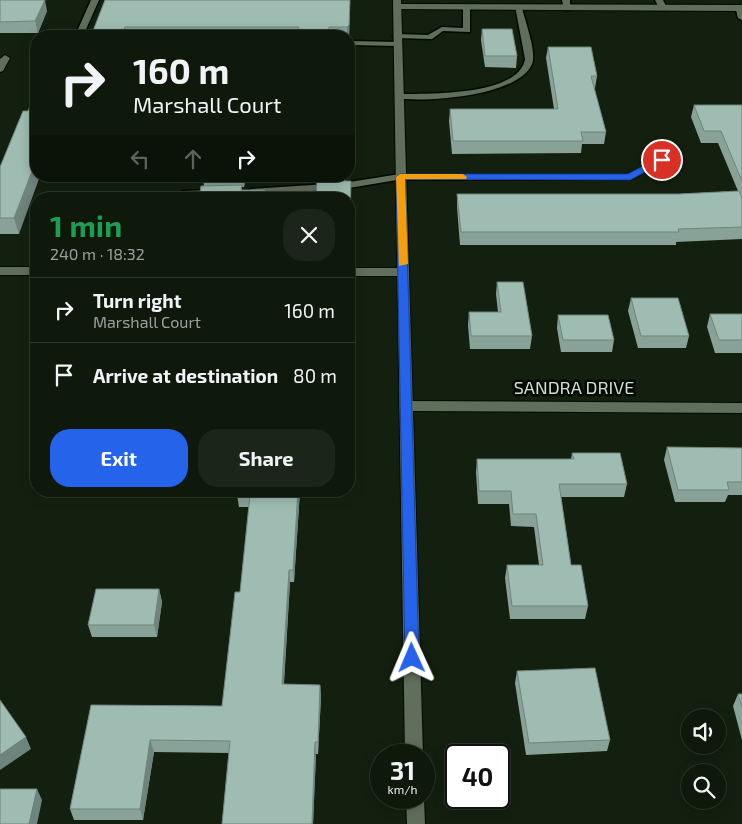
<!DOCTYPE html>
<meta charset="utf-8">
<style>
:root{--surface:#0e180b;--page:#1c2519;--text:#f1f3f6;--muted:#9ba09d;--line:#2e372c;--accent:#2563eb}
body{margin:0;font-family:"Exo 2",sans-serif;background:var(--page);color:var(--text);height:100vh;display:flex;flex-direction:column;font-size:19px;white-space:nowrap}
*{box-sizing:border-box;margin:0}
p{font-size:16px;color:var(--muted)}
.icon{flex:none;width:28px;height:28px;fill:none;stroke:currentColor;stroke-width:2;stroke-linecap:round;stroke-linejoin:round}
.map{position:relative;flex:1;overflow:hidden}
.side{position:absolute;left:30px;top:192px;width:325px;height:305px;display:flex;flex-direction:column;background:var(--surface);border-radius:20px;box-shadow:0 2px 12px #0003,0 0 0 1px var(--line)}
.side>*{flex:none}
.top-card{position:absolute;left:30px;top:30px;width:325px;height:152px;border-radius:20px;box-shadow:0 2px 12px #0003,0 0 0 1px var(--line);background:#0e180b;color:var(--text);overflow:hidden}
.fabs{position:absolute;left:681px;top:709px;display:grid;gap:10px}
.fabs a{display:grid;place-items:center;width:45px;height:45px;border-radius:50%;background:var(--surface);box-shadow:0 2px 12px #0003,0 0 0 1px var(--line);font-size:25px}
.speed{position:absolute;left:370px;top:744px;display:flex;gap:10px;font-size:25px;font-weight:700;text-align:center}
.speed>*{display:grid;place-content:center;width:65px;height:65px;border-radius:50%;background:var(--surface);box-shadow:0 2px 12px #0003,0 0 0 1px var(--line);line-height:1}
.speed small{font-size:12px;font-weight:400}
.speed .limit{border:2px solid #111;border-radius:8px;background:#fff;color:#111}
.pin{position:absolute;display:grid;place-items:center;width:42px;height:42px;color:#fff;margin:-21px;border:2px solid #fff;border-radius:50%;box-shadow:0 1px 5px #0007}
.me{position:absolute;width:55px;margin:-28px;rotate:359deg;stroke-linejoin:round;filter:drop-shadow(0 0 4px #0008)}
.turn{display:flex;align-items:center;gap:18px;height:105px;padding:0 20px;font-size:22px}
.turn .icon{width:65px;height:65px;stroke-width:2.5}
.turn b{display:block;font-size:35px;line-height:42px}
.lanes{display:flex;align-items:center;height:48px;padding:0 20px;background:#0003;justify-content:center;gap:25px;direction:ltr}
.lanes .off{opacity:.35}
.round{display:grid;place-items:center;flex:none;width:52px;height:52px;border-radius:20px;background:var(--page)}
.head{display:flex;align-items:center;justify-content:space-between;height:85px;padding:0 20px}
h1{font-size:30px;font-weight:700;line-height:38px;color:#1e9e55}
.cta{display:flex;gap:10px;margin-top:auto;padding:10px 20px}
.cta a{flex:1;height:58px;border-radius:20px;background:var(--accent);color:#fff;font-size:20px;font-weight:700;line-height:58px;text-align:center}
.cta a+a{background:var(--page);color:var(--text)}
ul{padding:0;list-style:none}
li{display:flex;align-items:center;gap:15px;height:65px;padding:0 20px;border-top:1px solid var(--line)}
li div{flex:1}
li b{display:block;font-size:19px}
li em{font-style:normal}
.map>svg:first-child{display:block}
</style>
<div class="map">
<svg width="742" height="824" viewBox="0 0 742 824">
<rect width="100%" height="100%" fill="#13200f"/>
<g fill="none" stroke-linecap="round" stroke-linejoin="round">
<g stroke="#020900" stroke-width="3">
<path id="service" d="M91,0h8l-16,36h-8z
M562,0h8v10h-6z
M655,0h8l4,8 -1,2h-6z
M463,6l7,2v24l-27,-1 -11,8 -35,-1 -4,-2 4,-2 31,1 14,-8 21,1z
M515,6l7,2c3,13 15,44 10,56 -13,32 -106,39 -136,34l-1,-2 4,-2c29,0 120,2 126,-35z
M735,6l7,2v12l-4,-2z
M349,41l49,1 4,2 -4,2 -49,-1z
M400,174l4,3 -1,2 -60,10 -92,6 -5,-3 5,-3 92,-6z
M215,190l5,3 -2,2 -35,2 -5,-3 5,-3z"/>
</g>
<g stroke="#020900" stroke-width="2">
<path id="minor" d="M397,4l345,1v6l-348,-2 -1,-2z
M5,55l5,3 -7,13 -3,1v-13z
M662,157l4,1v4l-36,18h-230l-5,-3 5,-3h228z
M0,267h36v8h-36z
M349,268h54l6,4 -6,4h-54z
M406,401l336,2v10l-336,-2 -7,-5z"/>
</g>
<g stroke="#020900" stroke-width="2">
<path id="tertiary" d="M393,0h8l22,755h-18z
M424,797l1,27h-18l-1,-26z"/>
</g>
<use href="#service" fill="#606f5b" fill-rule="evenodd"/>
<use href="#minor" fill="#606f5b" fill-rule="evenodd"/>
<use href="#tertiary" fill="#606f5b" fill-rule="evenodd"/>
</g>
<path fill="#88a298" d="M0,0l47,11 -9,22h-38z
M105,0h245l-1,39v-3h-258z
M482,29l35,27 -1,12 -31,-1 -4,-27z
M548,47l49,29 -2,12h-1l12,44 -2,12h-22l-1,9 -129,1 -3,-33 1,-12h104l-8,-51z
M694,105h48v134l-66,3v3h-216l-3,-38v-13h222l59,-3 -20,-48h-17l-10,-26z
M28,111l-9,123h-19v-67z
M203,176h43l-2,11h-2v3h23l1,8h50l2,-22h28l-1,5 6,13 -1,44h-1v-39h-150l5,-13z
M497,282l35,54 -2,13h-60l-2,-24 1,-13h29l-2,-18z
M631,298l58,38 -3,12h-48l-10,-37z
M710,314h32v39h-27l-8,-26z
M558,315l56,25 -2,12h-51l-4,-24z
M667,447l75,1v47h-14l-3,7h-50l-11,-42z
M572,453l55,31 -3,13h-63l10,68 17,41 -3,13h-75l-5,-41 2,-13h32l-5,-38 -23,-1 -2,-22h-31l-2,-32 1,-13h94z
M300,491l-6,91h-4l-6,102 36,1 1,12 -3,57h-2l-3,70h-91l7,-71 -75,-1 -11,68h-69l-4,-11 21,-104 131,1 18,-114 9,-85h-10l-2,-12z
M159,589l3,13 -5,35h-65l-4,-12z
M517,671l93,69 -3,11 -81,4 -11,-72z
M738,694h4v46l-9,-34z"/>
<path fill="#6f847c" d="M45,0l2,11 -9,22 -3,-12z
M350,0l-1,39v1v-4h-2v-9z
M125,27l1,9h-4z
M36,161v15h4l-21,58 -5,-16z
M243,176h3l-2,11z
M318,176h28v3l-28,3z
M298,491h2l-6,91 -1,-12z
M289,570l1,12 -7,114 -1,-12z
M159,589l3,13 -5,35 -3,-12z
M320,685l1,12 -3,57v-12z
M26,737l5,12 -31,21v-15z
M150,740l4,12 -11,68 -3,-11z
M315,742l1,12 -3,70h-1z
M37,789l5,11 -5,24h-8z"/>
<path fill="#9ebcb1" stroke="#6f847c" d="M0,0h45l-10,21 -35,1z
M105,0h245l-1,25 -2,2h-18l-1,9h-30l1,-9h-174l-3,9h-31z
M482,29h30l5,27h-32z
M548,47h43l6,29h-6l15,56h-25l2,9h-130l-3,-32h108z
M36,91v70l-22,57h-14v-51l23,-56h5z
M694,105h48v76l-21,-50h-17z
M345,176v5h6l-1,44h-1v-26h-150l2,-13 41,-1 -1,5h24l-1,8h52l1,-19z
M739,191l3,7v29l-64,2 1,3h-218l-4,-38h222z
M497,282h26l9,54h-61l-2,-24h32z
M631,298h47l11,38h-48z
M710,314h32v26h-23z
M558,315h50l6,25h-51z
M667,447l75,1v34h-15l2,8h-51z
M572,453h48l7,31h-68l12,81h10l7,41h-76l-5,-41h36l-7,-51h-23l-2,-23h-32l-2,-32h97z
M238,491h60l-5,79h-4l-7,114 38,1 -2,57h-3l-3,82h-90l8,-83 -80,-1 -10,69h-70l21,-104 131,1 13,-114h5l10,-97h-13z
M96,589h63l-5,36h-66z
M595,668l15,72 -81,3 -12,-72z
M738,694h4v13z
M0,700l26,37 -26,18z
M0,789h37l-8,35h-29z"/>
<path fill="#2563eb" stroke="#184099" d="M658,158l8,2 -36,20 -225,-1 14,479 -2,4 -5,2 -5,-2 -2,-4 -9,-481 4,-3h228z"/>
<path fill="#f59e0b" d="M463,174l4,3 -1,2h-61l3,85 -9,2 -3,-89 4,-3z"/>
<g text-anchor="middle" stroke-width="5" stroke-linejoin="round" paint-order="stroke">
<g font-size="18" fill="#d3dcd0" stroke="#040803">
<text x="574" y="394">SANDRA DRIVE</text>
</g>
</g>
</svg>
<div class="fabs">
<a><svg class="icon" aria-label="sound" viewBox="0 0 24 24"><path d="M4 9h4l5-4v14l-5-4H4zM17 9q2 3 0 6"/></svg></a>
<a><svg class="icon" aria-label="search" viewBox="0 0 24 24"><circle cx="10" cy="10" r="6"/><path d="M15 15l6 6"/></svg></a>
</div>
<div class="speed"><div>31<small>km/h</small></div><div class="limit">40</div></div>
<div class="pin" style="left:662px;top:160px;background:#d93025"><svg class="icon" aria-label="arrive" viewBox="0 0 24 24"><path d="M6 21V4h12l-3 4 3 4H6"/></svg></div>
<svg class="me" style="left:412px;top:658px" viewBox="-20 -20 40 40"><path d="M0-17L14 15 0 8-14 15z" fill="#2563eb" stroke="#fff" stroke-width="4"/></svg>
<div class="top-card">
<div class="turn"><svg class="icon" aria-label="right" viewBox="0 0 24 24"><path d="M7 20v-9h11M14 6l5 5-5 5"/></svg><div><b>160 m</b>Marshall Court</div></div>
<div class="lanes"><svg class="icon off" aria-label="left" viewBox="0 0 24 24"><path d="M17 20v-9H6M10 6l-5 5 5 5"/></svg><svg class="icon off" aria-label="ahead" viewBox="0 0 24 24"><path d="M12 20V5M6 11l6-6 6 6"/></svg><svg class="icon" aria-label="right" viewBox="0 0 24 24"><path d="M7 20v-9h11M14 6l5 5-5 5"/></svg></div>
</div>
<section class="side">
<div class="head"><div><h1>1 min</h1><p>240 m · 18:32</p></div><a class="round"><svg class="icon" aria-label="close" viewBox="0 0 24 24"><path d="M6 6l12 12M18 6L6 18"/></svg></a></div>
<ul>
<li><svg class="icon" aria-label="right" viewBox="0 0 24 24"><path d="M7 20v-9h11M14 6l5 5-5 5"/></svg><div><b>Turn right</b><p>Marshall Court</p></div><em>160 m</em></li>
<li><svg class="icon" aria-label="arrive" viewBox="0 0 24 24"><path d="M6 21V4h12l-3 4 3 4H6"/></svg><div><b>Arrive at destination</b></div><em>80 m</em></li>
</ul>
<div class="cta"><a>Exit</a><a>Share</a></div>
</section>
</div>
